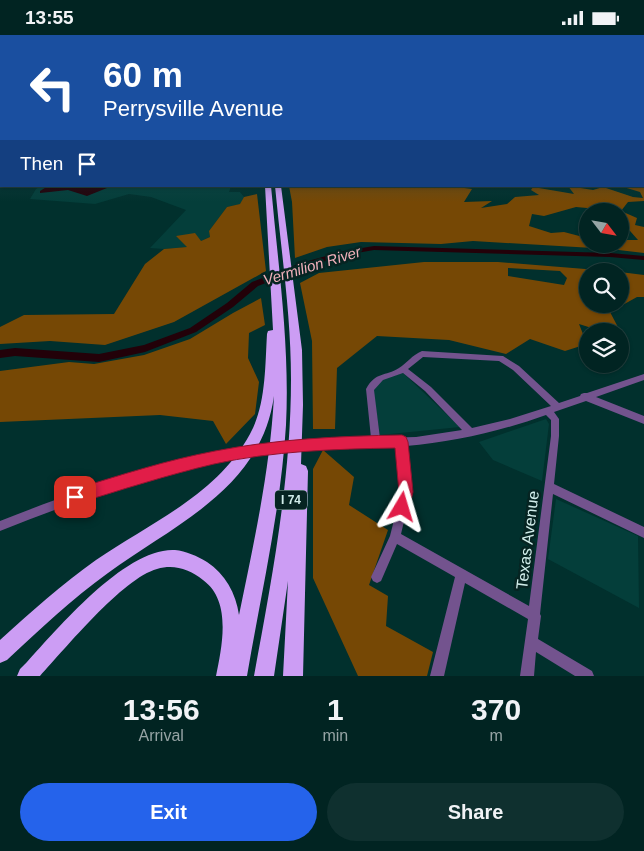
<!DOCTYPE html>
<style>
:root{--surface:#012422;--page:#0f302f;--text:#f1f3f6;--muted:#96a4a5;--line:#234140;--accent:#2563eb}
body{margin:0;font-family:Arial,sans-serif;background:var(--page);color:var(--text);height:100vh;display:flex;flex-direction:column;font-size:19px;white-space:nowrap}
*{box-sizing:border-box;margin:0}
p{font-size:16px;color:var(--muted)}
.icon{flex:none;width:28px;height:28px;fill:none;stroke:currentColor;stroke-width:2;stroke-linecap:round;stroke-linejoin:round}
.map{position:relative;height:641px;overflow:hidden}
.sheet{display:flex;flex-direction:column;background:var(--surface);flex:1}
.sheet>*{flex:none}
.hud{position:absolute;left:0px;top:0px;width:645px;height:152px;box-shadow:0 1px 4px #0004,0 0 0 1px var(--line);background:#1a4fa0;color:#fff;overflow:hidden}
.needle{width:32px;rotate:121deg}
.tools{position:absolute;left:579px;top:168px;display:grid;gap:10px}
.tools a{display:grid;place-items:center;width:50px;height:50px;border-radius:50%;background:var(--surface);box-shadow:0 1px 4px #0004,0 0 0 1px var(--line);font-size:25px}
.pin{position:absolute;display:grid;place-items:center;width:42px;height:42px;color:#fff;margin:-21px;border-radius:10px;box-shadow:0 2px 8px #0006}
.me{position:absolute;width:55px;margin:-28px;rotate:7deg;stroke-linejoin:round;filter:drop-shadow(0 0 4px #0008)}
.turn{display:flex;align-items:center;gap:18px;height:105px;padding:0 20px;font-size:22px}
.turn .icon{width:65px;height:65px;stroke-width:2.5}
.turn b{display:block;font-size:35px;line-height:42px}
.then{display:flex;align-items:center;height:48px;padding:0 20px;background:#0003;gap:10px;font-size:19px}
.eta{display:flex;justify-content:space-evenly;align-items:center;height:85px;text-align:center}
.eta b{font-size:30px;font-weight:700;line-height:35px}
.primary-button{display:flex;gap:10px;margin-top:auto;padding:10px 20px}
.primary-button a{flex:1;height:58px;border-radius:30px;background:var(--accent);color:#fff;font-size:20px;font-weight:700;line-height:58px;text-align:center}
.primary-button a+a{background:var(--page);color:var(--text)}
.status{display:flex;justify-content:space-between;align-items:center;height:35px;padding:0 25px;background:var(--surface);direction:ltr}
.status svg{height:14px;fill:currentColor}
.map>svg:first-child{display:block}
</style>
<div class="status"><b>13:55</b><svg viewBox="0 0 49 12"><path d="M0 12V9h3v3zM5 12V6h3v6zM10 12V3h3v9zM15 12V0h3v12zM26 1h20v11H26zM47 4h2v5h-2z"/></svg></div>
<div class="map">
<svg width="644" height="641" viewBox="0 0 644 641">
<rect width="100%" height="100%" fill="#01302d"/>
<path fill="#043e3a" d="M41,151h190l-2,6h11l4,5 -3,7 -14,3 -18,24 1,6 -9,4 -25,-5 12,11 -24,2 -14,-1 36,-38 -35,-13 -22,-3 -34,10 -65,-5 6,-10z
M403,338l57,54 -80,8 -7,-44 7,-11z
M546,384l3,5 -7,57 -49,-21 -14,-18z
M556,464l82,37 1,72 -91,-49z"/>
<path fill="#764805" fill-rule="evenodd" d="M644,125v41l-16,1 -7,9 16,7 -2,7 9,2v26l-34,-4 -137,-8 -32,3 -80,-2 -34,5 -32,11 -3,-56 -3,-16h160l23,3 -8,13 28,-1 -11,7 26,-4 8,-7 24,-2 -8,-5 2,-3 41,7 -6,-8 25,4 10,-3 30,10 10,1 -3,-6 -20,-6h24zM576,172l44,4v4l6,4 -3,4 15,17h-18v4h-32l-1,-6 -23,-6 -13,1 -22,-7 3,-12 12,2z
M257,159l9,77 -92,51 -69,23 -55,-4 -50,3v-17l24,-12 90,-1 31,-50 19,-15 23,-2 -11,-11 19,-3 6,8 9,-4 -1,-6 18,-24 13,-3 4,-7z
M424,227h74l112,9h-22v33h32v-32l24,3v22h-7l-27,15 10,19h-19l-22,-7 8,20 -22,7 -35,-12 -24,15 -57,-14 -72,-4 -40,32 -2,61h-22l-1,-88 -12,-58 19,-10zM508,233l52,3 7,7 -3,7 -56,-9z
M261,263l4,27 -16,8 -1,25 11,24 -4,32 -29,30 -13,-23 -53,-6 -160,7v-51l69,-9 25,2 50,-9 46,-16 43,-26z
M323,415l31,27 -5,28 39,25 -19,55 19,11 -2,30 47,26 -6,24h-69l-45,-98v-109z"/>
<path fill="#230109" d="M48,151h57l2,2 -20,8 -19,-6 -28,3v-2z"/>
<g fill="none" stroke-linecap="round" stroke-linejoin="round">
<path fill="#230109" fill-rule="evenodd" d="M374,211l236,7 34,3v4l-34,-3 -236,-7 -29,5 -38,12 -49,19 -25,21 -37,25 -51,20 -46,10 -84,-6 -15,2v-8l15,-2 84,6 45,-9 46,-17 37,-25 25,-21 49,-19 43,-12z"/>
<path fill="#73538e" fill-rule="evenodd" d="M0,81h1v2h-1z
M422,316l81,5 16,10 40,37 21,-7 1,-2 3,-1h3l57,-19v6l-48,17 48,19v8l-58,-23 -32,11 5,7v17l-5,48 90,43v11l-91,-44 -13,120 1,2 -3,23 54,32 2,5h-19l-39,-24 -2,24h-14l8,-57 -63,-36 -21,93h-14l25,-99 -58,-33 -16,37 -4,2 -4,-2 -2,-4 19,-41 11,-44 -4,-46c-24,1 -48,-1 -72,0 -112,9 -221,43 -325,85v-10c116,-46 245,-86 371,-83l-5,-49c10,-18 19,-12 33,-21 8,-5 13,-13 23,-17zM423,322l76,4 14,9 38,36 -41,13 -38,9 -41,-41 -23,-18zM403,338l22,18 37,39 -46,7 -36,1 -6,-48 9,-10zM546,380l5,5v16l-22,170 -128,-72 10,-42 -5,-46c48,-4 95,-15 140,-31z"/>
<path fill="#cc9df4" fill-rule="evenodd" d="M265,151h6c7,79 19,159 15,239 -5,83 -25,169 -39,251h-31c6,-30 16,-75 -13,-96 -14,-11 -29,-16 -46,-11 -34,9 -92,80 -117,107h-23l3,-7 7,-7c31,-34 99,-115 148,-112 11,1 22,6 32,12 18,12 29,31 32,53 15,-73 31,-145 35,-219 -13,93 -99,128 -166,177 -36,26 -69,57 -101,87l-7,3v-23c31,-28 62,-56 96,-80 54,-37 121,-65 154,-126 16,-29 15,-67 17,-100l1,-3 5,-1z
M275,151h6l21,164 1,55 -2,59 5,2 2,5 -5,205h-20l5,-95 -14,95h-20c18,-98 37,-197 37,-297 0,-64 -10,-129 -16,-193z"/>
</g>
<linearGradient id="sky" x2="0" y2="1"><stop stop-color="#011a19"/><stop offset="0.47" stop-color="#274e57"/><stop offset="1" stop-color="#274e57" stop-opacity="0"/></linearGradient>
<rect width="644" height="167" fill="url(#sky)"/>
<path fill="#e11d48" stroke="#92132f" d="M402,400l4,2 2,5 5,50 -5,21 -6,2 -5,-2 -2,-6 4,-15 -4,-44c-60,1 -122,3 -181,16 -47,11 -93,26 -139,40l-6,-2 -2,-5 2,-6 6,-2c46,-14 92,-29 140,-38 62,-12 124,-15 187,-16z"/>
<g text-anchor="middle" stroke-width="5" stroke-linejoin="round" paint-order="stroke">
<rect fill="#062422" stroke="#94b1ae" stroke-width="1" x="275" y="455.5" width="32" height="19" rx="4"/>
<g font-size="12" font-weight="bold" fill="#d1edea">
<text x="291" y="469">I 74</text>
</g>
<g font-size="15" font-style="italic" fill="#f0b0ba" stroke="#062422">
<text transform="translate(312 231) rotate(-17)" y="5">Vermilion River</text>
</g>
<g font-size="16" fill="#d1edea" stroke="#062422">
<text transform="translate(527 505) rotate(-83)" y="6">Texas Avenue</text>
</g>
</g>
</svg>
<div class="tools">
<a><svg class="needle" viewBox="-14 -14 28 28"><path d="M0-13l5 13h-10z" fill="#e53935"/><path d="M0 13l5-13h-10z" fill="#96a4a5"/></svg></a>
<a><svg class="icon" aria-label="search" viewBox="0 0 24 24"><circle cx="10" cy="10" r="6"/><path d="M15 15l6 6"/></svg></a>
<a><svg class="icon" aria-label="layers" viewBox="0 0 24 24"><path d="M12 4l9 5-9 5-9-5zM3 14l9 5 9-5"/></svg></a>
</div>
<div class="pin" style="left:75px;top:462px;background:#d93025"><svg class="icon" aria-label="arrive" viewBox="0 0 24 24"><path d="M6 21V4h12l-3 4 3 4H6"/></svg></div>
<svg class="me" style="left:402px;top:472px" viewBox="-20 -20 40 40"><path d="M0-17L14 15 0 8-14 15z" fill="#e11d48" stroke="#fff" stroke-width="4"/></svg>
<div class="hud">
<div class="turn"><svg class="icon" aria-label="left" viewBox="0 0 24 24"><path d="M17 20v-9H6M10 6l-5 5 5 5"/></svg><div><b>60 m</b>Perrysville Avenue</div></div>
<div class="then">Then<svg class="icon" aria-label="arrive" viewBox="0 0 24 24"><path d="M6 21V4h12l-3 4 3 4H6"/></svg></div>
</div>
</div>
<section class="sheet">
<div class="eta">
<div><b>13:56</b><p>Arrival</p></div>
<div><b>1</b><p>min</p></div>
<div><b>370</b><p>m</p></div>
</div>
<div class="primary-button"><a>Exit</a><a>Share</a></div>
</section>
